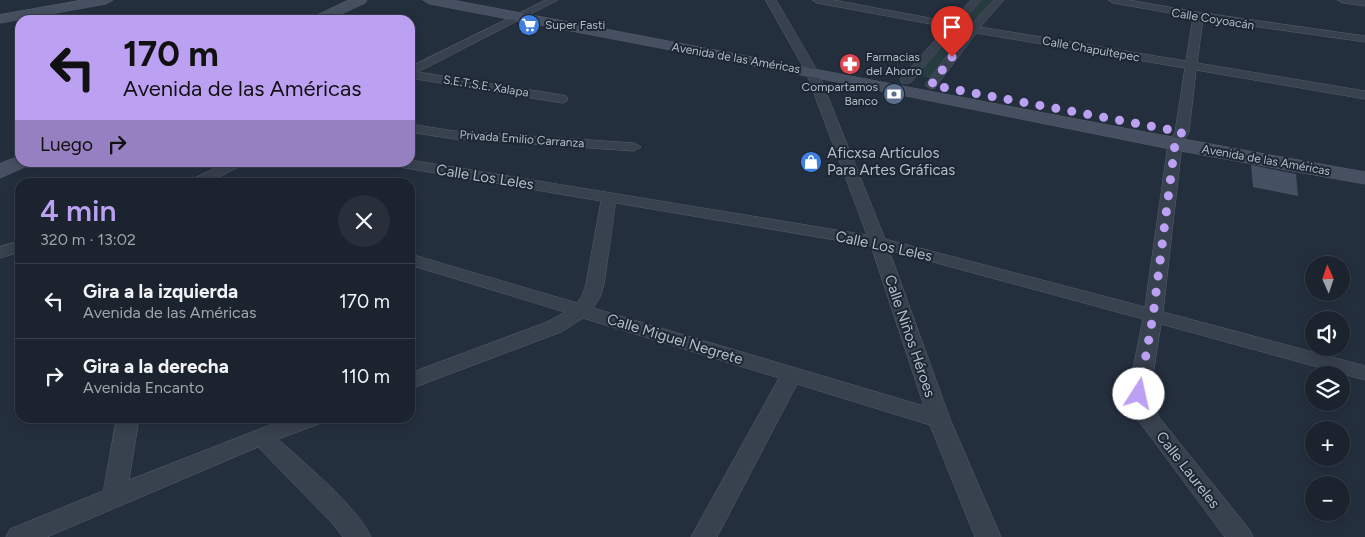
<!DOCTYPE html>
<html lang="es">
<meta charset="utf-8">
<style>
:root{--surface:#1b232e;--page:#282f3a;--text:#f1f3f6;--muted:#a0a4aa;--line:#39404a;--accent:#bca0f2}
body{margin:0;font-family:Figtree,sans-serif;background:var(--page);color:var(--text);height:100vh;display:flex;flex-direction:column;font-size:19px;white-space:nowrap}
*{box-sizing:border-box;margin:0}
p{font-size:16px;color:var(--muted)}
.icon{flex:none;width:28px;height:28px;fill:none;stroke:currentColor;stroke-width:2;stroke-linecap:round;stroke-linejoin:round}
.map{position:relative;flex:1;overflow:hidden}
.details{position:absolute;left:15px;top:178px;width:400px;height:245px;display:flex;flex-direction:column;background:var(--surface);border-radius:15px;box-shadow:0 2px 12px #0003,0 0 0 1px var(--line)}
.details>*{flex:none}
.hud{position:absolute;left:15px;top:15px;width:400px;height:152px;border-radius:15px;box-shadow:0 2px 12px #0003,0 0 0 1px var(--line);background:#bca0f2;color:#111;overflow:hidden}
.needle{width:32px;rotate:357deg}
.tools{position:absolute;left:1305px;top:256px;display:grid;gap:10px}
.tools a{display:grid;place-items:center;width:45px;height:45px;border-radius:50%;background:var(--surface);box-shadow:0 2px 12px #0003,0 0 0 1px var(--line);font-size:25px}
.pin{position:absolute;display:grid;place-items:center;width:42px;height:42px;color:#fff;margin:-51px -21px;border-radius:50% 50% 50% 0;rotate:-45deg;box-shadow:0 0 5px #0007}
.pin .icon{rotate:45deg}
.me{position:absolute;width:55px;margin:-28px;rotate:10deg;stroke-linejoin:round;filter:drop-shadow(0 0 4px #0008)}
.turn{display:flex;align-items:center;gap:18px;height:105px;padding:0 25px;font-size:22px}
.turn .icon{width:65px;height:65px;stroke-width:2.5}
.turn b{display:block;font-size:35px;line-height:42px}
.then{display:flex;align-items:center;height:48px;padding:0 25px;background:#0003;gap:10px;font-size:19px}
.round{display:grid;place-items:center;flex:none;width:52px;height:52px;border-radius:26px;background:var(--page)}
.overview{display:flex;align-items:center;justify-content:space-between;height:85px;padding:0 25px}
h1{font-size:30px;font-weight:600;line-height:38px;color:var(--accent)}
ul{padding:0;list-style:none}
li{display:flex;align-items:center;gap:15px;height:75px;padding:0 25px;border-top:1px solid var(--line)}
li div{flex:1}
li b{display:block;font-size:19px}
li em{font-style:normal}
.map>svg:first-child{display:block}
</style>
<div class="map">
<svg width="1365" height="537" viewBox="0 0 1365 537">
<rect width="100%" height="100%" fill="#242f3e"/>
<path fill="#263c3f" d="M982,0h11l-20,26 -11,-2z
M957,28l12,2 -39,48 -12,-3z"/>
<path fill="#455162" d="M1251,165l45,9 2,22 -45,-9z"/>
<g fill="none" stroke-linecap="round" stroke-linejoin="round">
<g stroke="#565f6c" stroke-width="1">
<path id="street" d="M546,0h12l-140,72 144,23 4,1 2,3 -2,3 -4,1 -152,-25v-11z
M766,0h10l42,72 67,167 260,68 23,-163 7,-12 10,-64 -209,-35 -41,55 -4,1 -6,-4 41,-54 -10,-2 -46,54h-8l-2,-3 2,-3 45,-50 -130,-24 -5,-3h21l118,22 20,-22h10l-20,24 10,1 23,-25h10l-24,27 206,34 7,-44 -80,-14 -5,-3h21l68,12 168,24v6l-162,-23 -6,44 168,28v8l-169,-29 -7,62 -7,12 -19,168 202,54v14l-204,-56 -11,70 8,22 91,113 4,8h-28l-87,-117 -10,-26 15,-75 -254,-69 61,169 51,118h-26l-45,-112 -133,-41 -80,153h-26l88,-159 -196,-60 -22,14 -151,57v-16l137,-51 18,-10 -155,-47v-11l167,49 5,-7 4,-12 15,-83 -207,-35 -7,-4h23v-2l457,75 -61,-163zM616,203l255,43 53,160 -331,-98 7,-11 4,-13z
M1338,0h27v6l-22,-3z
M410,124l44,7 180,12 7,4 -7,4 -180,-12 -44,-7z
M228,162h20l-39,20h-18l2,-3z
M20,241v11l-20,6v-11z
M117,418h22l-10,62 159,-62h34l-3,6 -41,15c27,25 78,66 93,98h-28l-11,-14 -74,-76 -211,90h-41l4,-8 93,-38z"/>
</g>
<g stroke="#565f6c" stroke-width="1">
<path id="secondary" d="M83,0h30l-7,4 -106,19v-8z
M349,0h18l-2,3 -36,17h-18l2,-3z
M423,0h29c304,57 608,118 913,172v12l-190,-34 -363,-73 -382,-73z
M20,156v6h10l-3,4 -27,12v-14z"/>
</g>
<use href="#street" fill="#38414e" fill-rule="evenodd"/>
<use href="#secondary" fill="#465061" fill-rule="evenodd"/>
</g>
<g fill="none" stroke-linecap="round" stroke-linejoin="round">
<path stroke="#bca0f2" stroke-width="9" stroke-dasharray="0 16.2" d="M952,57l-21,28 251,47 -7,12 -22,172 -14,78"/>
</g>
<defs>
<g id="supermarket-disc" transform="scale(1.125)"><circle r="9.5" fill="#3f7fe0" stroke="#1d2633"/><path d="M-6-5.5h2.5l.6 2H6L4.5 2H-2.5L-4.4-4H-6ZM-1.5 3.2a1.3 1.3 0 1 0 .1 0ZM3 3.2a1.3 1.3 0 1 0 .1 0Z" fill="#fff"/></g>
<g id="pharmacy-disc" transform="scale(1.125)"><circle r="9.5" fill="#e0444e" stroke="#1d2633"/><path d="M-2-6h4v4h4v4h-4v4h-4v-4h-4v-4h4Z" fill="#fff"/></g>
<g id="bank-disc" transform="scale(1.125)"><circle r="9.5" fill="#5c6f8a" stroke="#1d2633"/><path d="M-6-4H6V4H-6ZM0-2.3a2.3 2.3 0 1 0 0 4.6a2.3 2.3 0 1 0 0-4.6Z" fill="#fff"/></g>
<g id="shop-disc" transform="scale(1.125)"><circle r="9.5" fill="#3f7fe0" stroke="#1d2633"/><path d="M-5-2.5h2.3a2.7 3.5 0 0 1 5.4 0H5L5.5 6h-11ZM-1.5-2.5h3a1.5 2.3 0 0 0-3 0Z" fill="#fff"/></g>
</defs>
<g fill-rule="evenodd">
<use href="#supermarket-disc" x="529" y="25"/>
<use href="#pharmacy-disc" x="850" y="64"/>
<use href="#bank-disc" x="894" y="94"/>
<use href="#shop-disc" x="811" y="162"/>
</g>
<g text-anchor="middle" stroke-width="4" stroke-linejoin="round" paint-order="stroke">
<g font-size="12" fill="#b4bcc9" stroke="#1d2633">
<text transform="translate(1213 19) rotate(9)" y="4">Calle Coyoacán</text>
<text transform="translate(1091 49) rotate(10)" y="4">Calle Chapultepec</text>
<text transform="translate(736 58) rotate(10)" y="4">Avenida de las Américas</text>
<text transform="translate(486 86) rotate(9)" y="4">S.E.T.S.E. Xalapa</text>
<text transform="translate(522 139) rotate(4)" y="4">Privada Emilio Carranza</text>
<text transform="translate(1266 160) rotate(10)" y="4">Avenida de las Américas</text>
</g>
<g font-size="12" fill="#b4bcc9" stroke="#1d2633" text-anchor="start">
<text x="545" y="29">Super Fasti</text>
<text x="866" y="61">Farmacias<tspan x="866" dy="14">del Ahorro</tspan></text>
<text x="878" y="91" text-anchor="end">Compartamos<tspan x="878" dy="14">Banco</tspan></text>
</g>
<g font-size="15" fill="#b4bcc9" stroke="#1d2633" text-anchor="start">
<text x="827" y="158">Aficxsa Artículos<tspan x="827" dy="17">Para Artes Gráficas</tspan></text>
</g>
<g font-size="15" fill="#b4bcc9" stroke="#1d2633">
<text transform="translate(485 177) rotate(9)" y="5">Calle Los Leles</text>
<text transform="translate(884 246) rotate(12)" y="5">Calle Los Leles</text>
<text transform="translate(910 336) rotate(71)" y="5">Calle Niños Héroes</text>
<text transform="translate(675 339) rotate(17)" y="5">Calle Miguel Negrete</text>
<text transform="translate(1188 470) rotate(52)" y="5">Calle Laureles</text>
</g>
</g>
</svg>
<div class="tools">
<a><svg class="needle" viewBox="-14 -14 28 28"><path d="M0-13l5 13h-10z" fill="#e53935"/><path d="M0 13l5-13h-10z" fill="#a0a4aa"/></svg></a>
<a><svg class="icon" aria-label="sound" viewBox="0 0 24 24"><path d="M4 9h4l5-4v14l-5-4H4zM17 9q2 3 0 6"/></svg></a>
<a><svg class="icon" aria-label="layers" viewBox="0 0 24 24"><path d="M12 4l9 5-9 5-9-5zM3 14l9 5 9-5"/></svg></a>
<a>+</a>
<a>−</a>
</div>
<div class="pin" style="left:952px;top:57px;background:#d93025"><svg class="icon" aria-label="arrive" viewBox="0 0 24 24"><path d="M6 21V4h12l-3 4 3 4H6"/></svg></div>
<svg class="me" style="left:1139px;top:394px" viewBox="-20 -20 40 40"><circle r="19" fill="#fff"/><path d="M0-13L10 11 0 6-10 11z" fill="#bca0f2"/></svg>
<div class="hud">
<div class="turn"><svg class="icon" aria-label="left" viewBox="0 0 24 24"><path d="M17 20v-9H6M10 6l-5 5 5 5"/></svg><div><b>170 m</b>Avenida de las Américas</div></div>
<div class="then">Luego<svg class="icon" aria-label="right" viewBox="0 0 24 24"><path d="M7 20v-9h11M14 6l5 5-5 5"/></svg></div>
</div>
<section class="details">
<div class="overview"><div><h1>4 min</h1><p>320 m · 13:02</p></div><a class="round"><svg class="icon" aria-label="close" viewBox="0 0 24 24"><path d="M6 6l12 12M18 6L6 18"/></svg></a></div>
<ul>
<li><svg class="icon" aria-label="left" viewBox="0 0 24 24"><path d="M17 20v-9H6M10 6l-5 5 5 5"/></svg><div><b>Gira a la izquierda</b><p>Avenida de las Américas</p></div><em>170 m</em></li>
<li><svg class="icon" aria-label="right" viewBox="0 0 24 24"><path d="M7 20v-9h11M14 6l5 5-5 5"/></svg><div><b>Gira a la derecha</b><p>Avenida Encanto</p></div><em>110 m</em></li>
</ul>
</section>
</div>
